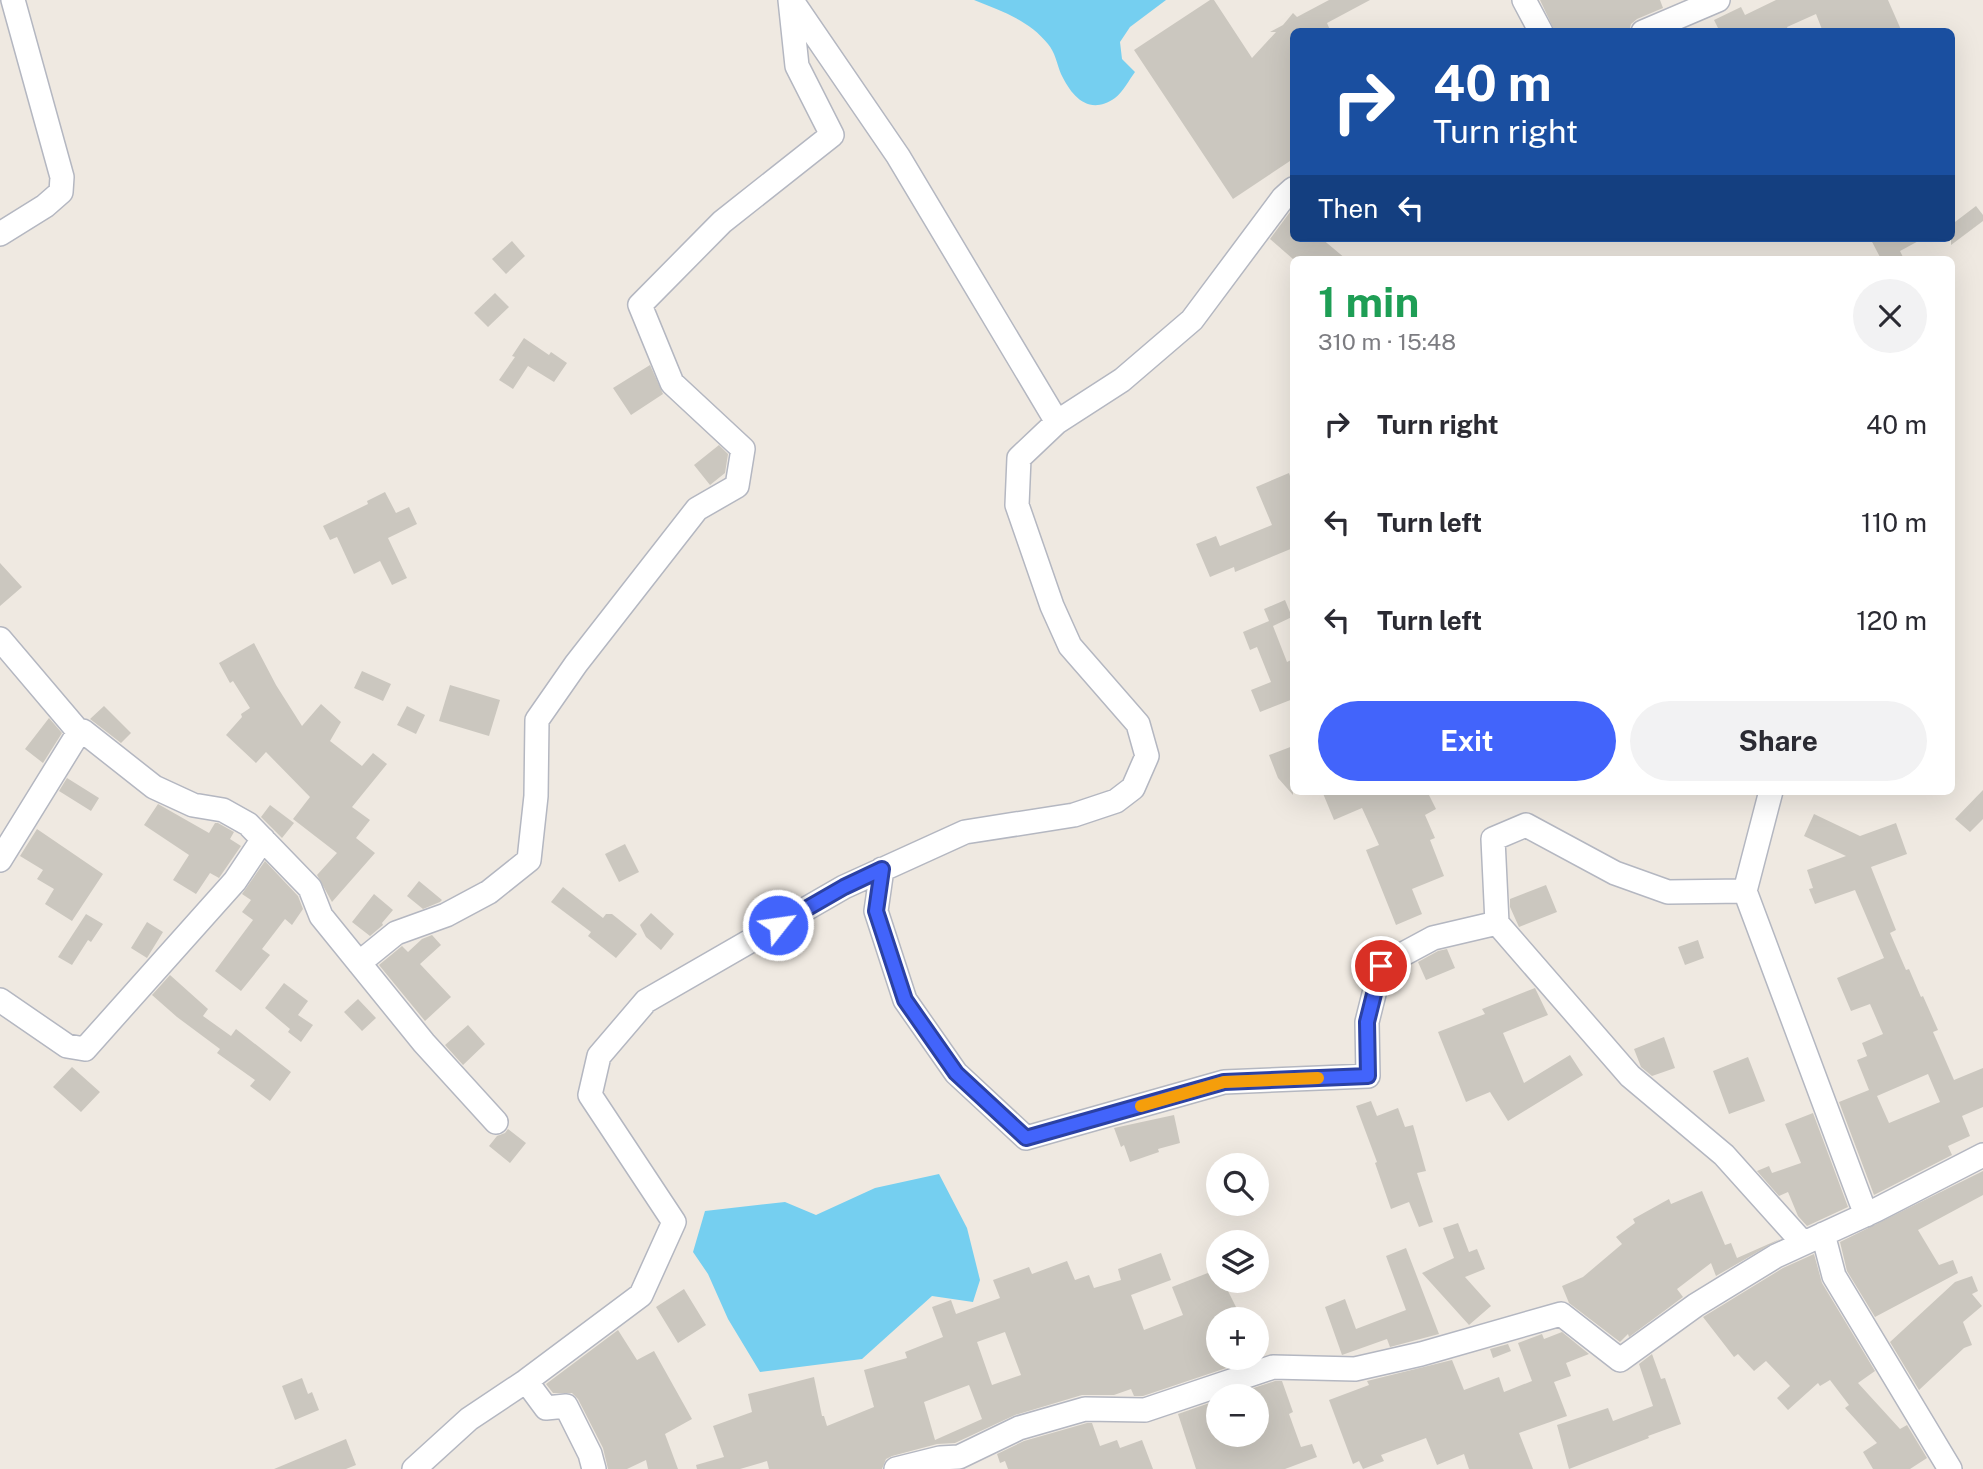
<!DOCTYPE html>
<meta charset="utf-8">
<style>
:root{--surface:#fff;--page:#f2f2f3;--text:#2b2b33;--muted:#7c7c81;--accent:#4264fb}
body{margin:0;font-family:"Public Sans",sans-serif;background:var(--page);color:var(--text);height:100vh;display:flex;flex-direction:column;font-size:26px;white-space:nowrap}
*{box-sizing:border-box;margin:0}
p{font-size:23px;color:var(--muted)}
.icon{flex:none;width:38px;height:38px;fill:none;stroke:currentColor;stroke-width:2;stroke-linecap:round;stroke-linejoin:round}
.map{position:relative;flex:1;overflow:hidden}
.sheet{position:absolute;left:1290px;top:256px;width:665px;height:539px;display:flex;flex-direction:column;background:var(--surface);border-radius:10px;box-shadow:0 7px 28px #0002}
.sheet>*{flex:none}
.top-card{position:absolute;left:1290px;top:28px;width:665px;height:214px;border-radius:10px;box-shadow:0 7px 28px #0002;background:#1a4fa0;color:#fff;overflow:hidden}
.buttons{position:absolute;left:1206px;top:1153px;display:grid;gap:14px}
.buttons a{display:grid;place-items:center;width:63px;height:63px;border-radius:50%;background:var(--surface);box-shadow:0 7px 28px #0002;font-size:35px}
.pin{position:absolute;display:grid;place-items:center;width:60px;height:60px;color:#fff;margin:-30px;border:4px solid #fff;border-radius:50%;box-shadow:0 2px 7px #0007}
.me{position:absolute;width:77px;margin:-38px;rotate:60deg;stroke-linejoin:round;filter:drop-shadow(0 0 5px #0008)}
.turn{display:flex;align-items:center;gap:24px;height:147px;padding:0 28px;font-size:32px}
.turn .icon{width:91px;height:91px;stroke-width:2.5}
.turn b{display:block;font-size:49px;line-height:60px}
.then{display:flex;align-items:center;height:66px;padding:0 28px;background:#0003;gap:14px;font-size:26px}
.round{display:grid;place-items:center;flex:none;width:74px;height:74px;border-radius:37px;background:var(--page)}
.head{display:flex;align-items:center;justify-content:space-between;height:119px;padding:0 28px}
h1{font-size:42px;font-weight:700;line-height:52px;color:#1e9e55}
.action{display:flex;gap:14px;margin-top:auto;padding:14px 28px}
.action a{flex:1;height:80px;border-radius:42px;background:var(--accent);color:#fff;font-size:28px;font-weight:700;line-height:80px;text-align:center}
.action a+a{background:var(--page);color:var(--text)}
ul{padding:0;list-style:none}
li{display:flex;align-items:center;gap:21px;height:98px;padding:0 28px}
li div{flex:1}
li b{display:block;font-size:26px}
li em{font-style:normal}
.map>svg:first-child{display:block}
</style>
<div class="map">
<svg width="1983" height="1469" viewBox="0 0 1983 1469">
<rect width="100%" height="100%" fill="#efe9e1"/>
<path fill="#75cff0" d="M974,0h192l-36,27 -10,15 2,17 13,13c-6,8 -12,20 -20,26 -26,18 -43,-1 -54,-24 -4,-10 -6,-22 -13,-30 -19,-24 -47,-33 -74,-44z
M939,1174l28,54 13,52 -7,22 -41,-6 -70,63 -102,13 -32,-53 -20,-45 -15,-22 12,-41 80,-9 31,13 59,-27z"/>
<path fill="#cbc7bf" fill-rule="evenodd" d="M1210,0h4l38,58 24,-26h-6l13,-7 10,-12 4,4 32,-17h41l-43,23 4,9h-38v127l-60,40 -99,-149z
M1540,0h120l3,8 -26,11 -6,5 -2,8h-74z
M1776,0h112l14,32h-79l-7,-18 -29,13 2,5h-79l8,-4 -4,-8 27,-13 4,8z
M1976,206l7,9v6l-32,24v-20z
M1293,208v30h28l25,21h-53l-23,-20z
M1870,238h54l-24,13 4,8h-23z
M512,241l13,15 -19,18 -14,-15z
M495,293l14,14 -21,20 -14,-14z
M524,338l25,17 2,-3 16,11 -13,19 -26,-16 -15,23 -14,-9 16,-23 -3,-1z
M650,365l13,29 -32,21 -18,-27z
M719,445l9,9 -3,19 -15,12 -16,-20z
M1289,473l4,12v63l-58,24 -1,-5 -24,10 -14,-33 20,-8 4,10 52,-21 -16,-38z
M385,492l11,21 13,-6 8,17 -29,14 19,40 -15,7 -12,-24 -26,13 -17,-37 -7,3 -7,-14 45,-22 -1,-3z
M0,563l22,24 -22,19z
M1285,600l7,17 -19,9 14,36 6,-3v40l-33,13 -9,-22 20,-8 -14,-35 -7,3 -7,-18 26,-11 -5,-12z
M254,643l22,42 26,41 19,-22 20,18 -11,19 32,25 11,-13 14,11 -35,43 18,13 -14,18 19,15 -43,49 -15,-27 20,-22 -44,-34 17,-22 -44,-45 -10,11 -30,-28 16,-18 -1,-3 9,-6 -17,-27 -3,2 -11,-20z
M362,671l29,13 -8,17 -29,-13z
M450,685l50,15 -11,36 -50,-15z
M104,706l27,27 -10,10 -31,-24z
M407,706l18,9 -9,19 -19,-9z
M49,718l13,15 -19,30 -18,-14z
M1293,746v49l-15,-17 -9,-23z
M67,778l32,20 -8,13 -32,-20z
M1983,790v29l-13,13 -15,-13z
M1322,791h105l9,18 -11,6 10,23 -5,2 14,36 -32,13 10,25 -26,11 -30,-75 13,-5 -17,-37 -28,12z
M158,804l51,29 6,-10h3l16,9 -4,7 11,7 -22,32 -9,-5 -14,21 -23,-14 16,-25 -45,-30z
M270,805l24,18 -12,15 -21,-21z
M1814,814l46,22 36,-13 11,31 -36,13 25,63 -6,3 16,37 3,-1 12,28 2,-1 15,34 -5,2 21,48 29,-12v39l-21,9 8,20 -22,10 4,9 -78,40 -35,-93 30,-12 -12,-30 10,-4 -5,-13 21,-9 -13,-30 -19,7 -14,-33 47,-20 -29,-68 -40,14 -6,-15 4,-1 -6,-18 39,-14 -42,-20zM1928,1074l12,28 -51,21 -12,-27z
M37,829l66,45 -31,47 -27,-17 9,-15 -17,-10 6,-9 -23,-14z
M625,844l14,28 -20,10 -14,-28z
M265,861l33,35 5,13 -11,16 -7,-6 -23,30 8,6 -29,36 -26,-20 38,-51 -11,-8 9,-12 -9,-6z
M419,881l23,19 -2,2 -17,7 -16,-13z
M1546,885l11,27 -38,15 -9,-20v-8z
M563,887l40,31 3,-4h6l25,20 -21,24 -28,-22 3,-4 -40,-30z
M374,894l19,16 -11,13 1,2 -13,11 -18,-14z
M651,913l23,21 -13,16 -15,-13 -6,-12z
M86,914l17,10 -12,18 -3,-2 -16,25 -14,-8z
M147,922l16,10 -16,26 -16,-10z
M432,935l9,10 -21,19 31,33 -26,24 -46,-56 23,-19 6,6 14,-13z
M1698,940l6,18 -19,7 -7,-18z
M1447,949l8,19 -29,12 -8,-18 20,-11z
M170,975l38,34 -5,7 28,20 5,-7 55,43 -21,29 -20,-15 5,-6 -38,-27 3,-4 -43,-32 -25,-22z
M284,983l24,18 -10,14 15,10 -12,17 -13,-10 2,-3 -25,-21z
M1535,988l13,27 -45,18 21,50 46,-28 13,20 -75,46 -18,-29 -24,10 -28,-70 47,-18 -3,-5z
M358,999l18,19 -14,13 -18,-19z
M468,1025l17,19 -22,21 -18,-20z
M1664,1037l11,31 -23,8 -11,-9 -7,-18z
M1748,1057l17,44 -36,13 -16,-43z
M72,1067l28,25 -19,20 -28,-25z
M1371,1101l6,15 21,-8 7,19 8,-2 13,46 -9,2 16,49 -14,5 -10,-25 -18,7 -16,-46 2,-1 -21,-56z
M1813,1113l35,94 -41,19 -9,-10 -10,-24 -9,4 -22,-25 12,-5 3,7 29,-10 -16,-39z
M1174,1115l6,28 -22,6 1,3 -29,10 -6,-17 -3,2 -7,-19z
M508,1129l18,14 -16,20 -21,-17 8,-10 8,-3z
M1983,1171v24l-65,35 21,35 14,-5 5,13 -83,44 -28,-46 -7,-29z
M1702,1191l23,54 6,-2 6,15 43,-19 -64,37 -5,-13 -34,26 6,8 -54,40 -1,-3 -8,8 -51,-39 -7,-17 21,-9 39,-33 -6,-7 19,-14 -2,-4 36,-20 2,5z
M1458,1223l11,29 8,-3 8,20 -20,8 26,29 -22,19 -47,-52 32,-15 -11,-30z
M1406,1248l33,86 -49,13 -3,-8 -45,16 -17,-48 20,-8 11,30 50,-19 -20,-54z
M1161,1253l10,27 -40,15 13,35 39,-15 -11,-28 46,-18v12h5l16,32 -14,7h-7v38h38l-113,38h-9l-3,-7 -17,6h-32l-67,20 -60,28 -18,1 -45,12 -6,3 -4,10h-113l-2,-8 -27,8h-43l-1,-4 28,-8 -11,-31 39,-14 -4,-18 66,-17 8,39h2l3,10 47,-19 -10,-37 43,-12 -2,-6 38,-15 -11,-30 19,-7 5,14 44,-16 -7,-18 36,-13 3,7 35,-13 8,19 14,-5 5,13 27,-8 -3,-11zM1005,1332l16,43 -29,10 -15,-43zM969,1385l13,34 -47,21 -11,-38z
M1814,1254l8,29 53,88 -17,12 42,46 7,-4 20,33 -17,11h-37l-10,-17 14,-9 -32,-35 4,-3 -19,-25 -10,6 -2,-3 -30,27 -11,-12 13,-12 -24,-25 -12,10 -16,-17 -4,3 -31,-40 80,-49z
M1972,1276l6,15 -6,3 10,12 -19,16 9,23 -8,3 -45,42 -29,-48 65,-60z
M684,1289l22,36 -28,18 -22,-36z
M618,1330l19,30 17,-9 38,68 -27,15 13,35h-30l-2,-9 -19,9h-19l-5,-21 -25,-49 -6,-6h-19l-7,-9z
M1562,1332l27,22 -23,9 5,13 -17,6 13,34 -48,17 14,36h-64l-5,-15 -27,11 -11,-27 -45,17 3,6 -21,8 -4,-8 -6,3 -24,-64 40,-15 -2,-4 85,-21 12,30 35,-13 5,15 28,-11 -14,-38 24,-9 2,5z
M1508,1344l3,7 -18,7 -3,-9z
M1652,1354l9,25 4,-1 16,46 -33,12 1,2 -80,31 -12,-44 51,-17 5,13 40,-15 -14,-42z
M302,1378l6,16 4,-2 7,18 -24,10 -13,-34z
M1275,1381h7l11,31 -4,2 12,33 11,-3 5,13 -32,12h-89l-18,-55 40,-14v35h38v-39h-27z
M1087,1423h5l8,23 17,-6 3,8 22,-8 11,29h-145l-3,-8 -5,2 -3,-9 27,-13z
M346,1439l10,26 -10,4h-72z"/>
<g fill="none" stroke-linecap="round" stroke-linejoin="round">
<g stroke="#b4b7c1" stroke-width="26">
<path id="minor" d="M1524,0l17,32
M792,1l106,155 159,266
M1643,32l75,-32
M0,234l45,-28 16,-14 1,-15 -49,-177
M0,639l79,93 4,-1 71,56 39,18 30,5 25,14 62,64 11,28 103,127 72,79
M0,860l79,-128
M882,869l-6,42 29,89 51,73 70,65 198,-56 144,-6 -1,-54 14,-56 52,-28 64,-15 -4,-84 33,-14 89,48 53,19 77,-1 121,324
M1745,891l26,-100
M1497,923l133,153 94,79 79,88
M359,963l37,-30 50,-18 43,-23 40,-32 7,-64 1,-76 39,-56 121,-155 40,-23 6,-37 -71,-66 -32,-78 82,-83 110,-87 -35,-69 -7,-66
M0,1000l67,46 18,3 150,-168 28,-42
M1823,1234l11,42 116,193
M526,1381l20,27 20,-2 24,48 4,15
M414,1469l55,-50 57,-38 115,-86 33,-73 -84,-127 9,-39 47,-55 198,-114 121,-55 109,-17 42,-14 17,-13 14,-32 -9,-32 -68,-78 -18,-40 -35,-101 2,-47 38,-36 65,-42 70,-60 91,-122 10,-9
M896,1469l44,-11 19,-1 60,-29 66,-19 60,1 128,-43 82,2 66,-15 140,-40 59,46 76,-55 80,-49 100,-46 107,-55"/>
</g>
<use href="#minor" stroke="#fff" stroke-width="23"/>
</g>
<g fill="none" stroke-linecap="round" stroke-linejoin="round">
<g stroke="#2b41a3" stroke-width="18">
<path id="route" d="M778,925l66,-38 38,-18 -6,42 29,89 51,73 70,65 198,-56 144,-6 -1,-54 14,-56"/>
</g>
<use href="#route" stroke="#4264fb" stroke-width="12"/>
<path stroke="#f59e0b" stroke-width="12" d="M1141,1106l83,-24 94,-4"/>
</g>
</svg>
<div class="buttons">
<a><svg class="icon" aria-label="search" viewBox="0 0 24 24"><circle cx="10" cy="10" r="6"/><path d="M15 15l6 6"/></svg></a>
<a><svg class="icon" aria-label="layers" viewBox="0 0 24 24"><path d="M12 4l9 5-9 5-9-5zM3 14l9 5 9-5"/></svg></a>
<a>+</a>
<a>−</a>
</div>
<div class="pin" style="left:1381px;top:966px;background:#d93025"><svg class="icon" aria-label="arrive" viewBox="0 0 24 24"><path d="M6 21V4h12l-3 4 3 4H6"/></svg></div>
<svg class="me" style="left:778px;top:925px" viewBox="-20 -20 40 40"><circle r="17" fill="#4264fb" stroke="#fff" stroke-width="3"/><path d="M0-11L8 9 0 5-8 9z" fill="#fff"/></svg>
<div class="top-card">
<div class="turn"><svg class="icon" aria-label="right" viewBox="0 0 24 24"><path d="M7 20v-9h11M14 6l5 5-5 5"/></svg><div><b>40 m</b>Turn right</div></div>
<div class="then">Then<svg class="icon" aria-label="left" viewBox="0 0 24 24"><path d="M17 20v-9H6M10 6l-5 5 5 5"/></svg></div>
</div>
<section class="sheet">
<div class="head"><div><h1>1 min</h1><p>310 m · 15:48</p></div><a class="round"><svg class="icon" aria-label="close" viewBox="0 0 24 24"><path d="M6 6l12 12M18 6L6 18"/></svg></a></div>
<ul>
<li><svg class="icon" aria-label="right" viewBox="0 0 24 24"><path d="M7 20v-9h11M14 6l5 5-5 5"/></svg><div><b>Turn right</b></div><em>40 m</em></li>
<li><svg class="icon" aria-label="left" viewBox="0 0 24 24"><path d="M17 20v-9H6M10 6l-5 5 5 5"/></svg><div><b>Turn left</b></div><em>110 m</em></li>
<li><svg class="icon" aria-label="left" viewBox="0 0 24 24"><path d="M17 20v-9H6M10 6l-5 5 5 5"/></svg><div><b>Turn left</b></div><em>120 m</em></li>
</ul>
<div class="action"><a>Exit</a><a>Share</a></div>
</section>
</div>
